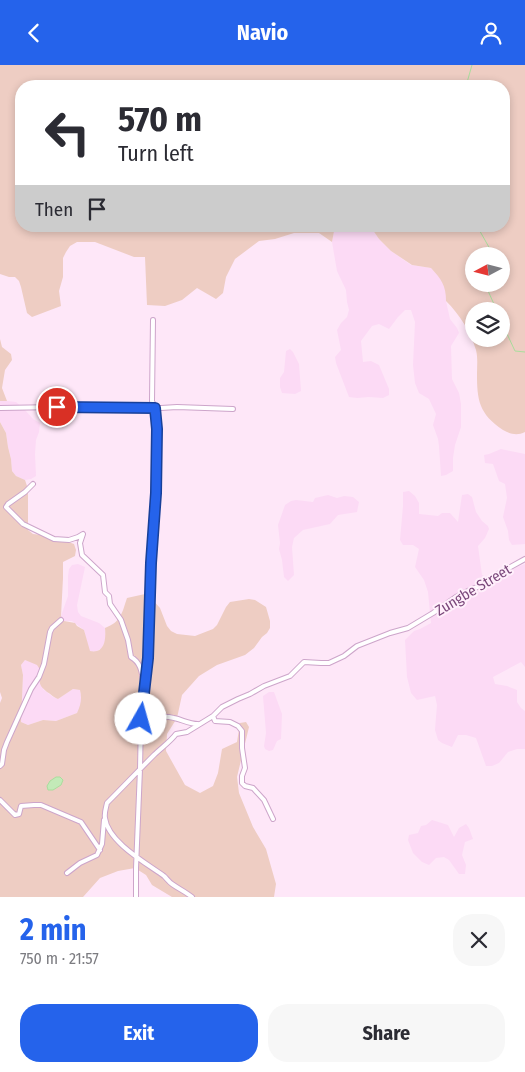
<!DOCTYPE html>
<meta charset="utf-8">
<style>
:root{--surface:#fff;--page:#f7f7f7;--text:#2b2b33;--muted:#7c7c81;--accent:#2563eb}
body{margin:0;font-family:"Fira Sans Condensed",sans-serif;background:var(--page);color:var(--text);height:100vh;display:flex;flex-direction:column;font-size:19px;white-space:nowrap}
*{box-sizing:border-box;margin:0}
p{font-size:16px;color:var(--muted)}
.icon{flex:none;width:28px;height:28px;fill:none;stroke:currentColor;stroke-width:2;stroke-linecap:round;stroke-linejoin:round}
.map{position:relative;height:832px;overflow:hidden}
.sheet{display:flex;flex-direction:column;background:var(--surface);flex:1}
.sheet>*{flex:none}
.top-card{position:absolute;left:15px;top:15px;width:495px;height:152px;border-radius:20px;box-shadow:0 2px 8px #0003;background:#fff;color:var(--text);overflow:hidden}
.needle{width:32px;rotate:263deg}
.buttons{position:absolute;left:465px;top:182px;display:grid;gap:10px}
.buttons a{display:grid;place-items:center;width:45px;height:45px;border-radius:50%;background:var(--surface);box-shadow:0 2px 8px #0003;font-size:25px}
.pin{position:absolute;display:grid;place-items:center;width:42px;height:42px;color:#fff;margin:-21px;border:2px solid #fff;border-radius:50%;box-shadow:0 1px 5px #0007}
.me{position:absolute;width:55px;margin:-28px;rotate:7deg;stroke-linejoin:round;filter:drop-shadow(0 0 4px #0008)}
.turn{display:flex;align-items:center;gap:18px;height:105px;padding:0 20px;font-size:22px}
.turn .icon{width:65px;height:65px;stroke-width:2.5}
.turn b{display:block;font-size:35px;line-height:42px}
.then{display:flex;align-items:center;height:48px;padding:0 20px;background:#0003;gap:10px;font-size:19px}
.round{display:grid;place-items:center;flex:none;width:52px;height:52px;border-radius:20px;background:var(--page)}
.head{display:flex;align-items:center;justify-content:space-between;height:85px;padding:0 20px}
h1{font-size:30px;font-weight:700;line-height:38px;color:var(--accent)}
.primary-button{display:flex;gap:10px;margin-top:auto;padding:10px 20px}
.primary-button a{flex:1;height:58px;border-radius:20px;background:var(--accent);color:#fff;font-size:20px;font-weight:700;line-height:58px;text-align:center}
.primary-button a+a{background:var(--page);color:var(--text)}
header{display:flex;justify-content:space-between;align-items:center;height:65px;padding:0 20px;background:var(--accent);color:#fff;font-size:22px;font-weight:700}
.map>svg:first-child{display:block}
</style>
<header><svg class="icon" aria-label="back" viewBox="0 0 24 24"><path d="M15 5l-7 7 7 7"/></svg>Navio<svg class="icon" aria-label="person" viewBox="0 0 24 24"><circle cx="12" cy="8" r="4"/><path d="M4 21q1-7 8-7t8 7"/></svg></header>
<div class="map">
<svg width="525" height="832" viewBox="0 0 525 832">
<rect width="100%" height="100%" fill="#fee7f8"/>
<path fill="#fcdaf5" d="M335,161h35l9,13 12,12 20,14 20,3 10,11 5,11v11l4,18 7,9 2,5 -8,13 1,33 7,14 2,11v23l-6,18 -2,13v13l-7,4 -5,1 -2,-30 -1,-7 -5,-14 3,-11 -7,-15 -10,-6 -4,-10 -2,-18 2,-43 -4,-12h-6l-7,7 -9,12 -10,-5 -7,2 -11,15 2,21 8,-1 8,4 10,24v6l-6,3 -14,-1 -12,1 -8,-1 -13,-34 -1,-6 6,-7 -4,-20 4,-7 6,-6 2,-7 -2,-8 -1,-12 -9,-19 -5,-29z
M290,284l3,3 6,12 2,27 -6,3 -13,-1 -2,-6v-9l4,-6 2,-21z
M0,336h7l9,1 9,8 8,9 7,4 -1,9 -3,8 -1,14 1,22 -5,3 -6,1 -9,-4 -4,-5 -1,-12 -3,-12 -2,-14 -6,-11z
M501,384l24,5v90l-13,1 -3,-5 -1,-9 -5,-14 4,-19 -2,-14 -6,-3 -6,-17 -8,-1 -1,-8 5,-1z
M409,426l6,5 4,7v11l19,2 4,-3h8l8,9 4,-27 6,-1 4,3 4,15 6,9 6,5 1,3 -4,9 -7,8 4,29 15,4 20,-12 8,-3v103l-4,-5 -28,15 2,7 12,2 10,4v12l4,6 4,3v38h-8l-9,3 -9,11 -7,3h-6l-10,-28 -10,-3h-8l-6,12 -10,-4 -4,-3 -3,-10 2,-25 -2,-9 -18,4 -6,-7 -4,-16 -2,-37 9,-9 6,-2 11,-6 -3,-31 -4,-12 -9,-13 4,-18 -6,-4h-10l-3,-5 3,-34v-14z
M328,430l9,3 7,-2 9,1 6,5 -2,10 -19,3 -8,9 -27,6 -9,8 -2,9 2,28 -6,6 -4,-4 -2,-17 -3,-11 1,-6 -2,-18 7,-20 6,-4 5,-1 17,2 2,-4z
M78,499l7,3 -8,38 1,7 3,4 18,7 6,5 1,12 -4,8 -7,4 -6,-1 -5,-21 -12,-9h-8l-3,-5 7,-20v-20l1,-7 3,-4z
M25,595l12,4 4,6 2,19 10,8 5,2 15,-10 7,1 1,5v11l-4,7 -21,8 -13,-1 -15,5 -7,-3 2,-47 -2,-10z
M269,627h5l8,22 -1,25 -4,2 -4,9 -4,1 -4,-2 -1,-3 2,-13 -3,-37z
M432,755l16,5 6,12 5,-9 7,-4 3,4 4,11 -8,3 -3,13 4,10 -1,9h-6l-10,-14 -5,-3 -8,1 -7,7 -7,-3 -9,-9 -5,-13 1,-5 9,-2 3,-7 5,-1z"/>
<path fill="#eecdc3" fill-rule="evenodd" d="M0,0h525v367c-8,4 -15,2 -22,-2 -24,-16 -26,-30 -26,-56 0,-8 1,-16 -1,-24 -6,-19 -16,-35 -30,-49 0,-16 -5,-22 -15,-33l-19,-3 -21,-14 -12,-12 -9,-13h134v-140h-483v140h314l-3,16 -13,-9h-25l-19,6 -16,2 -24,18 -9,18 -3,16 -7,6 -19,-11 -15,12 -17,6 -18,-1 -2,-48h-11l-39,-15h-18l-7,4 -4,6 -3,6v19l-4,14 2,15 -29,11 -5,-4 -6,-26 -2,-6 -4,-4h-6l-9,-3zM474,191h27v28h-27zM474,246h27v28h-27z
M0,274l2,8 9,7 1,6 -7,10 -3,18 5,13h-7z
M0,357l6,11 2,14 3,12 1,12 4,5 9,4 3,9v41l5,4 18,2 23,8 2,6 -1,6 -12,6v16l-2,38 3,5 11,2 2,3 7,4 6,21c15,3 16,-12 15,-23 16,-6 17,-15 22,-30l18,-4 6,4 9,10 7,18 4,5 6,3 18,2 18,-7 4,-4 9,-18 4,-5 19,-3 6,1 11,7 4,14v7l-3,5 -5,4 -8,11 -9,7 -28,10 -18,11 -17,19 -5,23 -10,16 -1,17 19,34 15,8 13,-7 5,-13 4,-24 15,-7 3,-19 6,-1 3,5 -12,50 2,16 14,34 13,22 10,35 -2,13h-102l-20,-12 -6,-10 -11,-7 -17,3 -18,7 -17,19h-83v-194l2,-5 -2,-6zM25,595l12,5 4,6c-2,11 -3,14 6,21 5,3 6,5 11,7l15,-10 7,1c2,8 1,15 -3,23l-21,8 -13,-1 -15,5 -7,-3 2,-47 -2,-10z"/>
<path fill="#c3eab8" stroke="#aadd9d" d="M56,712h4l3,3 -2,5 -8,5h-5l-1,-4 3,-5z"/>
<g fill="none" stroke-linecap="round" stroke-linejoin="round">
<path stroke="#aadd9d" stroke-width="1" d="M466,21l6,-21
M477,161l13,23 -1,7
M485,219l12,27
M501,256l14,30 10,1"/>
<g stroke="#cda5ca" stroke-width="6">
<path id="street" d="M0,343l57,-1 104,1 16,-1 56,2
M33,419l-8,8 -17,12 -2,3 17,17 31,15 15,1 9,-3 5,-3 -3,9 2,12 21,20 2,17 4,4 1,8 11,16 7,20 3,17c11,6 11,18 13,29
M213,651l2,5 15,1 8,4 4,5v17l3,20 -3,8v7l3,3 8,2 11,12 9,19
M141,654c11,-2 23,-4 33,-1 9,2 15,6 24,6
M0,701l2,-2 2,-14 3,-8 24,-53 8,-12 5,-13 6,-32 2,-4 9,-8
M0,735l15,15 4,-1 2,-8 13,-1h7l40,17 19,28
M67,808l13,-10 17,-8 5,-11 2,-24
M136,832v-29l4,-99 1,-50 7,-61 3,-94 5,-71 1,-63 -2,-22 -3,-7 1,-81
M192,832c-6,-5 -13,-8 -20,-13 -3,-2 -5,-5 -8,-8 -18,-13 -56,-34 -59,-58 -1,-5 1,-10 2,-15 16,-16 31,-32 47,-48 7,-7 16,-13 22,-21l11,-2 26,-16 9,-9 16,-8 12,-5 14,-8 26,-10 14,-14 17,1h8l15,-7 13,-10 33,-13 18,-5 25,-15 23,-16 16,-8 19,-7 5,-7 29,-16"/>
</g>
<use href="#street" stroke="#fff" stroke-width="4"/>
</g>
<g fill="none" stroke-linecap="round" stroke-linejoin="round">
<g stroke="#184099" stroke-width="12">
<path id="route" d="M57,342l98,1 2,21 -1,64 -5,70 -3,95 -7,61"/>
</g>
<use href="#route" stroke="#2563eb" stroke-width="9"/>
</g>
<g text-anchor="middle" stroke-width="4" stroke-linejoin="round" paint-order="stroke">
<g font-size="15" fill="#7b487b" stroke="#ffeffb">
<text transform="translate(473 525) rotate(-31)" y="5">Zungbe Street</text>
</g>
</g>
</svg>
<div class="buttons">
<a><svg class="needle" viewBox="-14 -14 28 28"><path d="M0-13l5 13h-10z" fill="#e53935"/><path d="M0 13l5-13h-10z" fill="#7c7c81"/></svg></a>
<a><svg class="icon" aria-label="layers" viewBox="0 0 24 24"><path d="M12 4l9 5-9 5-9-5zM3 14l9 5 9-5"/></svg></a>
</div>
<div class="pin" style="left:57px;top:342px;background:#d93025"><svg class="icon" aria-label="arrive" viewBox="0 0 24 24"><path d="M6 21V4h12l-3 4 3 4H6"/></svg></div>
<svg class="me" style="left:141px;top:654px" viewBox="-20 -20 40 40"><circle r="19" fill="#fff"/><path d="M0-13L10 11 0 6-10 11z" fill="#2563eb"/></svg>
<div class="top-card">
<div class="turn"><svg class="icon" aria-label="left" viewBox="0 0 24 24"><path d="M17 20v-9H6M10 6l-5 5 5 5"/></svg><div><b>570 m</b>Turn left</div></div>
<div class="then">Then<svg class="icon" aria-label="arrive" viewBox="0 0 24 24"><path d="M6 21V4h12l-3 4 3 4H6"/></svg></div>
</div>
</div>
<section class="sheet">
<div class="head"><div><h1>2 min</h1><p>750 m · 21:57</p></div><a class="round"><svg class="icon" aria-label="close" viewBox="0 0 24 24"><path d="M6 6l12 12M18 6L6 18"/></svg></a></div>
<div class="primary-button"><a>Exit</a><a>Share</a></div>
</section>
